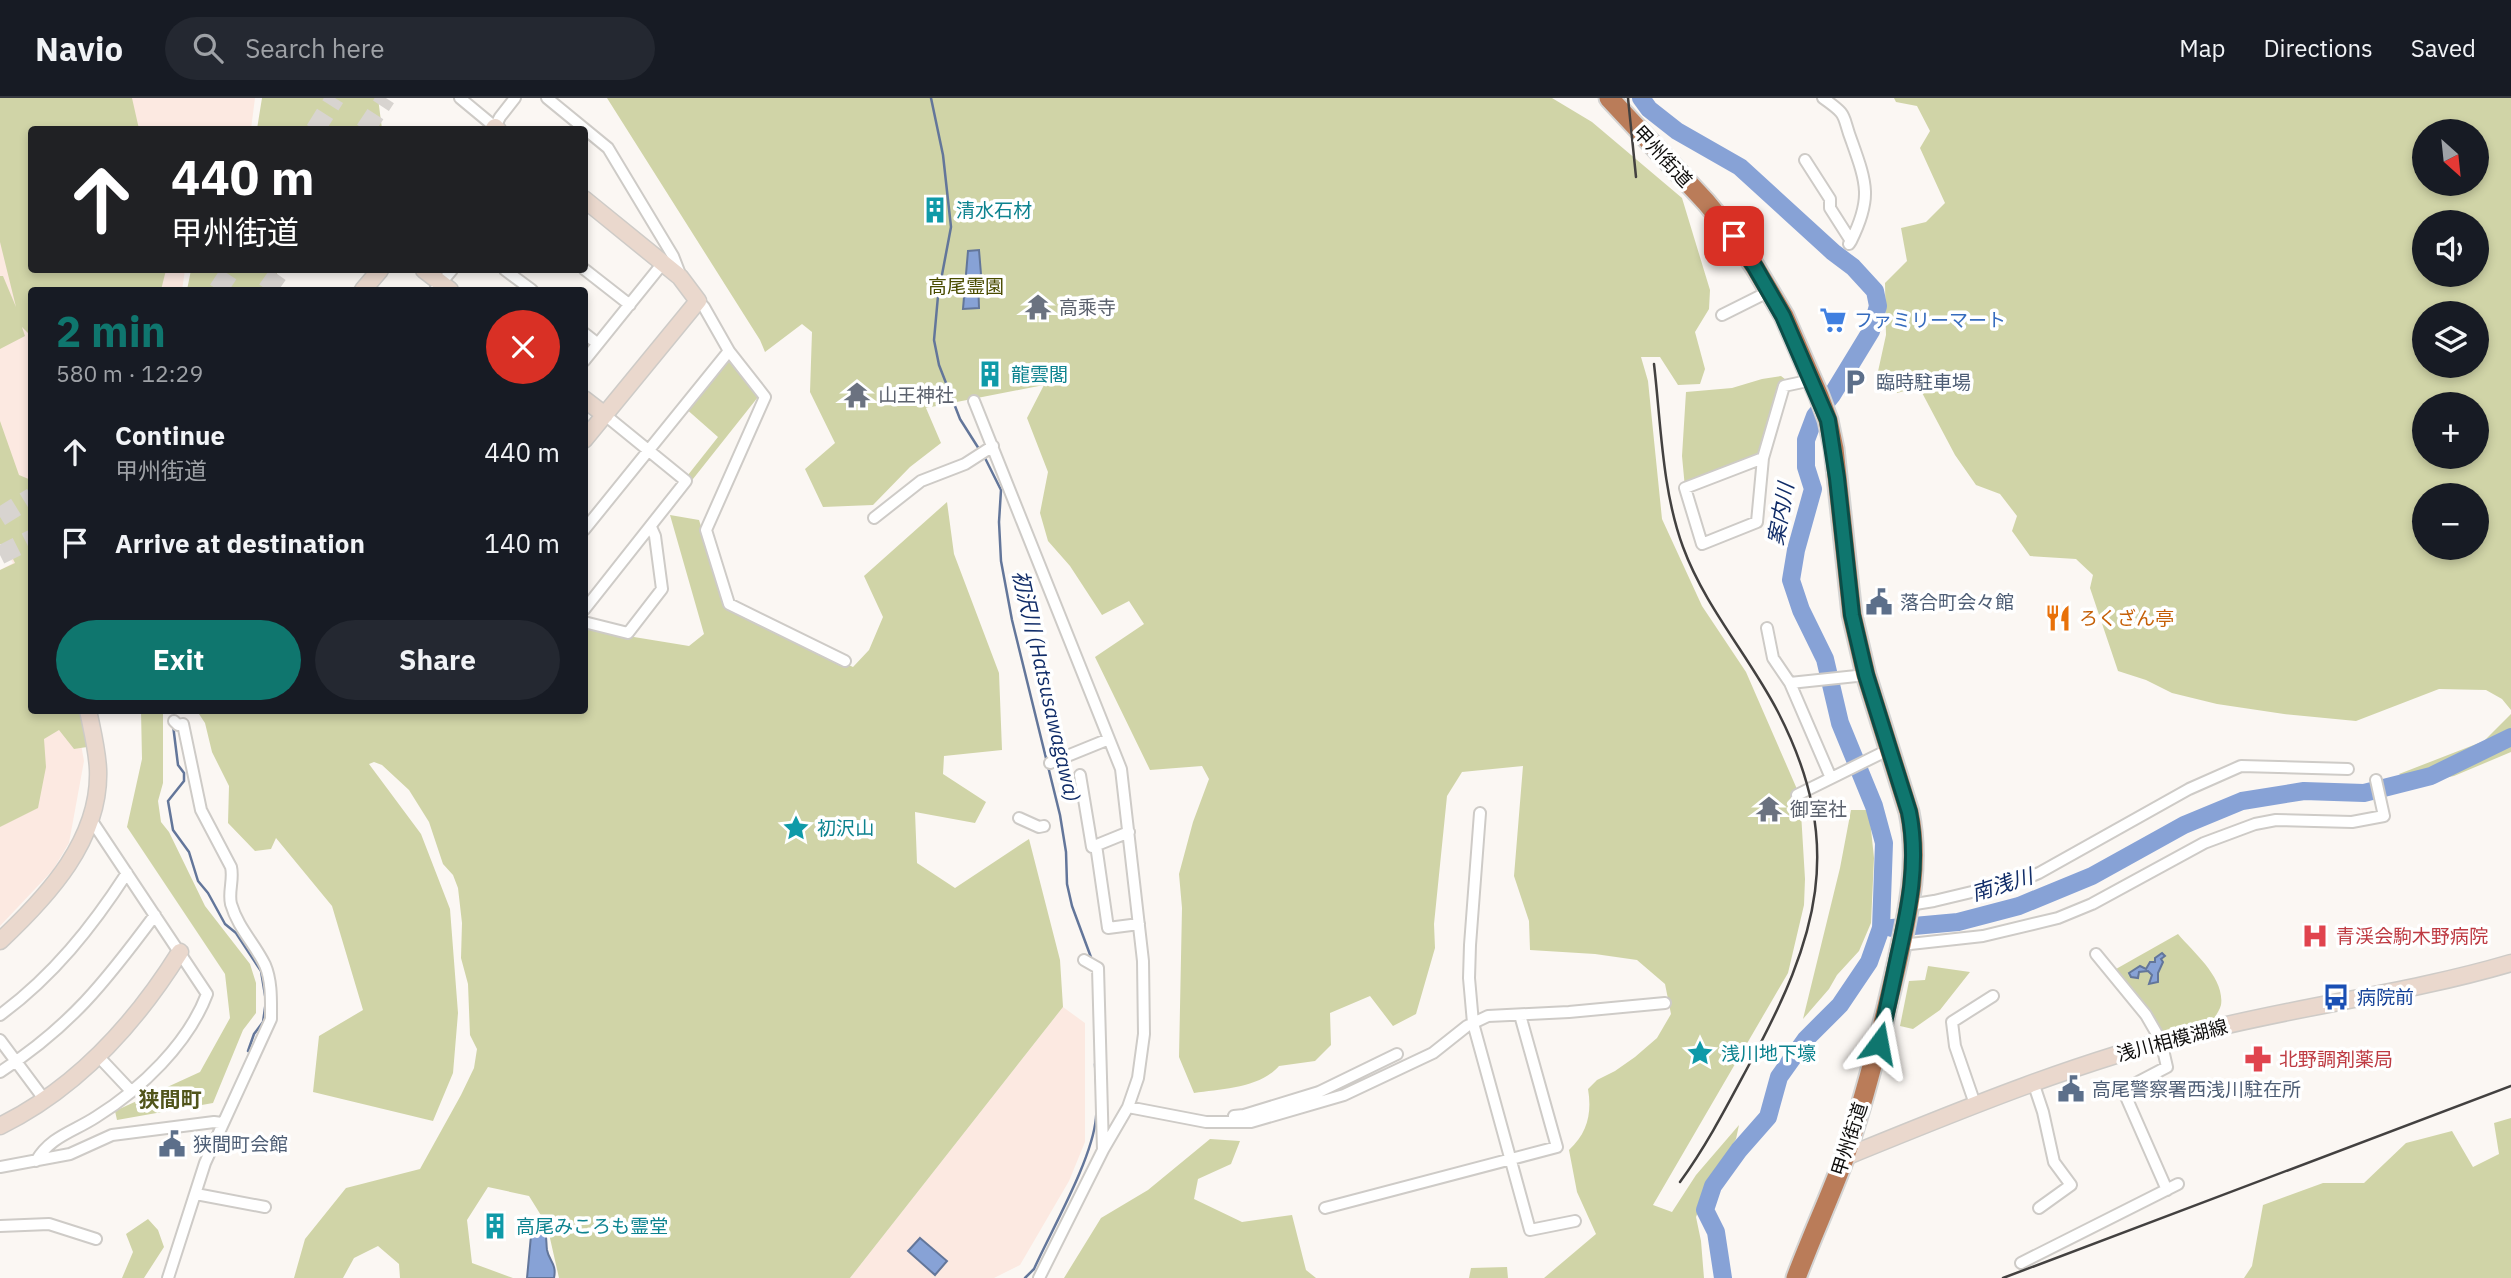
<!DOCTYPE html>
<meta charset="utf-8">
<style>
:root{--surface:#171b24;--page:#242831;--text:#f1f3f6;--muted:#9ea1a6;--line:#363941;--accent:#0f766e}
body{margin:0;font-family:"IBM Plex Sans","Noto Sans JP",sans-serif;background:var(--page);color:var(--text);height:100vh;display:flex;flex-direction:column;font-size:26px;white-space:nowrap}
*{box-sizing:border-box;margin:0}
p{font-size:23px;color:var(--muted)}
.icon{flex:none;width:38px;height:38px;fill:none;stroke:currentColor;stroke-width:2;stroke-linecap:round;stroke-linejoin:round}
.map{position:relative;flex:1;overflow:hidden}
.side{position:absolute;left:28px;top:189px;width:560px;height:427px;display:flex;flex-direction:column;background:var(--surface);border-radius:7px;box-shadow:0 4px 10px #0003}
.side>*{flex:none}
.hud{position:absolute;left:28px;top:28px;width:560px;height:147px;border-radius:7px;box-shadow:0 4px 10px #0003;background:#202124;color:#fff;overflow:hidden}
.needle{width:46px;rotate:153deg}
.controls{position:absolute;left:2412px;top:21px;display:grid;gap:14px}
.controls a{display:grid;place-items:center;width:77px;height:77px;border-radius:50%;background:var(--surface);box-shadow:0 4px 10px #0003;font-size:35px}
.pin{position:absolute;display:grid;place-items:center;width:60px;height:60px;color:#fff;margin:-30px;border-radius:14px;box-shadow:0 4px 10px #0006}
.me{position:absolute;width:77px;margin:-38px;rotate:13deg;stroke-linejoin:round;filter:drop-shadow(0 0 5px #0008)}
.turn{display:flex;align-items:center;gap:24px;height:147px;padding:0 28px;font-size:32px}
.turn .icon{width:91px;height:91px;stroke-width:2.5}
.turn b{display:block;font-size:49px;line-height:60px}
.round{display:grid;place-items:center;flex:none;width:74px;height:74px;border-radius:37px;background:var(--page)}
.summary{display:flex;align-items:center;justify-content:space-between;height:119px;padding:0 28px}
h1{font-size:42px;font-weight:700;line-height:52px;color:var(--accent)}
.button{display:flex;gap:14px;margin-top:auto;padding:14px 28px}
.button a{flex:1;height:80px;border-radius:42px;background:var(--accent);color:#fff;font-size:28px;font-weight:700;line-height:80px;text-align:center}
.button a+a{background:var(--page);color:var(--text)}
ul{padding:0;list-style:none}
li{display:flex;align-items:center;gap:21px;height:91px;padding:0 28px}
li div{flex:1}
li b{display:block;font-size:26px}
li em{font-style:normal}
header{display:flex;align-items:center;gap:42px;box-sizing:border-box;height:98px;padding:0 35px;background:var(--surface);border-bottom:2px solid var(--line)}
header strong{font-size:33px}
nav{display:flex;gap:38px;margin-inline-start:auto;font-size:24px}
.search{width:490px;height:63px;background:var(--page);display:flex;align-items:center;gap:18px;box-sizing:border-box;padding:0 24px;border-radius:38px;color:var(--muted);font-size:26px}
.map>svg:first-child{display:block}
</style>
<header>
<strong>Navio</strong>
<div class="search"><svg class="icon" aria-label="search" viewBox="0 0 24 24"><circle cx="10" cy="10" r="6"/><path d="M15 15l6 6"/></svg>Search here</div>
<nav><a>Map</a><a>Directions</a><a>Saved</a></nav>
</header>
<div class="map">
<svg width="2511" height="1180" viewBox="0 0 2511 1180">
<rect width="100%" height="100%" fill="#fbf7f3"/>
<path fill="#fce9e1" d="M0,0h255l-4,31 -219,1v140h153l-3,20h-150v420l43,1 9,50 -15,82 -16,27 -53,56v-356l13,-7 -13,-20z
M1063,909l22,16v119l-16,39 -49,84 -26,13h-144z"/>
<path fill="#d0d4a7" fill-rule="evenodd" d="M0,0h132l7,31 -107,1v140h134l-5,20h-129l-1,46 -9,-9 3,9 -25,13v-73h3l13,31 -16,-65z
M262,0h116l4,31h-125z
M607,0h945l40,24 90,76 28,92 -1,19 -14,23 10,37 -5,15 -22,1 -18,-28h-19l7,24 14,138 40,87 44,66 54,124 5,83 -1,26 -16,68 -135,232 19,7 24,-37 43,-50 -3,14 -23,36 -17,42 5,24 3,37h-160l52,-44 -19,-42 -8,-42c19,-17 23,-38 19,-61l9,-9 18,-9 20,-14 22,-19 14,-24 -6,-30 -28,-24 -42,-6 -65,-4 -1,-29 -15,-45 9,-110 -61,6 -15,24 -13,128 1,24 -19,66 -23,12 -23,-30 -40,17 1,32 -16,16 -36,5c-19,22 -57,23 -85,27l-15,-36 3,-149 -3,-34 14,-52 16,-43 -7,-13 -52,4 -55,-113 49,-33 -15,-23 -27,14 -32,-49 -22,-25 -8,-28 8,-41 -21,-54 17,-33 -118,23 15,35 -31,24 -37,38 -50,2 -18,-38 30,-26 -25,-51 2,-60 -10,-8 -37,28 -5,-12z
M1894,0h617v612l-9,-11 -16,-9 -47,-1 -83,32 -72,-7 -67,-10 -45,-11 -26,-13 -28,-9 -28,-83 3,-13 -17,-16 -46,-3 -18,-25 5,-15 -17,-22 -24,-9 -21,-30 -36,-68 -22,6 -20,-17 9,-41 -1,-52 22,-22 -6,-33 25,-6 19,-19 -25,-55 10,-17 -13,-25 -21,-4zM2424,33h52v53h-52zM2424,124h52v53h-52zM2424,215h52v53h-52zM2424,306h52v53h-52zM2424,397h52v53h-52z
M191,172h87l-6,20h-85z
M729,253l33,41 -73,92 -5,-4 34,-43 -34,-30z
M1781,278l9,7 -27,75 -78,30 -3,-32 4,-64 46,-4 30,-9z
M0,323l19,54 12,5 1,230 49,1 6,36 -13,2 -15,-19 -15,9 2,28 -8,41 -38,19v-257l15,-7 -9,-18 -6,-1z
M947,404l7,52 45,119 3,77 -58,6 -1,18 43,28 -11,21 -60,-11 2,51 38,25 74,-49 31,121 3,47 -213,271h-291l-12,-53 -18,-29 -41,-9 -21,33 5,43 41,15h-113l-1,-14 -21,-18 -24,12 -11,20h-49l11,-39 41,-51 74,-19 41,-74 13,-27 3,-19 -7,-14 -2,-51 -7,-26 1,-35 -4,-35 -5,-13 -10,-11 -14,-42 -20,-32 -27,-25 -8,-3 -5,2 52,70 29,75 8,104 -5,60 -20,48 -120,-29 6,-56 44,-26 -31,-104 -56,-68 -5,11 -16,2 -27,-28 1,-37 -17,-34 -7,-29 -8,-12 387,-1 1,-81 104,17 15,-12 -34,-119 29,5 28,87 126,60 16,-17 14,-33 -19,-41z
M141,613h22v72l-5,18 3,21 8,10 36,74 45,58 6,19v30l-13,17 -30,73 -96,17 -2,-9 85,-39 30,-54 -5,-44 -98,-147 15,-68z
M2511,616v38l-57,24 -42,9 -13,-11 85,-33z
M1851,712h18l5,48 -3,65 -12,28 -22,24 -8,14 -26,30 37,-151z
M2178,836c16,19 47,44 43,71 -2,7 -7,13 -11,19l-49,13 -17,-32 -28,-36z
M1928,868l42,6 -30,38 -27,19 -13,-3 9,-45 16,-1z
M2511,1020v160h-267l8,-12 11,-61 60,-22h41l42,-40 46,-12 21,36 26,-13 -5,-31z
M1210,1041l30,2 -9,23 -33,15 -4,20 48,23 50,-7 14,55 10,8h-252l37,-60 47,-28z
M148,1121l10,11 6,17 -20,31h-22l11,-26 -7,-18z
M1507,1169l1,11h-39l2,-10z"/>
<path fill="#87a2d6" stroke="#63769a" stroke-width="2" d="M979,152l2,24 -3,3 1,31 -16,1 5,-58z
M2162,855l3,3 -4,3 2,3 -5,11v9l-9,2 3,-9 -4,-4 -9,1 -1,6 -7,-1 -2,-4 11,-7 6,3 4,-7h5v-4z
M532,1127l12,2c3,9 2,16 3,23 2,11 10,14 7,28h-27z
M920,1140l27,23 -12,14 -27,-24z"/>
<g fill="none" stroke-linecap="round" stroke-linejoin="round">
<path stroke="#63769a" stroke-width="2.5" d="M931,0l12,57 8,72 -13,69 -4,44 5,25 21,54 19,30
M983,356l18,36 -2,32 2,39 11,59 48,195 6,37 1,32 5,22 20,54
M173,627l5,40 6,8v8l-16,20 5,29 16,22 9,29 10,12 17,31 11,9 25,38 5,30 -3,21 -9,12 -6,17
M1025,1180l9,-9c18,-40 58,-109 62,-151 2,-17 0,-36 -1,-54"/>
<path stroke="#87a2d6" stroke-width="18" d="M1641,0l8,11 28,22 63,36 93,85 20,15 22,24 3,15 -7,25 -39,64 -17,21 -9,24v27l7,22 -17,61 -5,30 10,30 24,49 15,64 34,83 10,37 -3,85 -12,34 -29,43 -34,34 -27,38 -11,40 -29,33 -26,36 -8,24 11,22 7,46
M1892,830l66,-6 61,-16 73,-30 92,-51 58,-24 62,-10 60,2 67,-17 80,-39"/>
<path stroke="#d8d4d0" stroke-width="19" stroke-dasharray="19 10" stroke-linecap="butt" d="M315,32l20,-32
M365,32l21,-32
M218,192l13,-20
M267,192l14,-20
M0,419l32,-20
M0,457l32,-16"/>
<g stroke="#cecbc7" stroke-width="14">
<path id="street" d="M460,0l35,29 5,-10 15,-19
M547,0l61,50 65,108 7,18
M1823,0c27,19 18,16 29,44 15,42 20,57 -1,99
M1805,62l25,39v9l21,33 -2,3
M584,171l46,36
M505,172l27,20
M435,192l17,-20
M698,203l6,6 25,44 36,46 -59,133 23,74 116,57
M1722,217l48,-24
M584,235l14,11
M584,263l79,-98
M974,303l147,368 22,192 1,73 -6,44 -10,29 -25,43 -64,128
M1763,360l-78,30 17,56 55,-22 6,-64 21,-72 28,-6
M874,420l47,-37 44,-17 28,-18
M584,432l145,-179
M584,512l102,-129 -81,-66
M584,524l44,11 34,-44 -7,-53 -4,-9
M1767,530l6,30 17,25 76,-8
M1790,585l41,95
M1050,665l59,-24
M1080,677l12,72 37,-15
M1797,697l91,-45
M1480,715l-10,132 -1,33 4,45 57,207 45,-9
M1019,720l20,9 5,-1
M1096,747l12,83 31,-4
M1909,807l25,-4 88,-21 17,-7 150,-84 52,-23 107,3
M1901,847l82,-9 75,-18 34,-14 112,-61 51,-19 21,-4 76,2 32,-6 -8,-36
M2096,856l50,61 15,26 6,26 -44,23 44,100
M1084,862l14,8 5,182
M0,917c53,-39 92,-88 127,-142
M0,942l44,59
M98,958l33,35
M0,974c70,-45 106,-91 155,-157
M2033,984l10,30 11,50 17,23 -32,23
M1975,1006l-20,-58 -3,-24 41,-26
M1128,1009l78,15h45l93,-27 89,-42 34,-27 21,-10 81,-4 96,-9
M1234,1018l10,-1 75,-23 78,-38
M36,1063c15,-25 37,-29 60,-44 45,-28 92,-73 111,-123l-117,-176
M0,1069l70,-13 42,-19 102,-13 8,1
M196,1096l69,13
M1325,1110l232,-61 -37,-132
M0,1128l49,-2 47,15
M2021,1165l157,-79
M168,1180l37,-115 66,-144c0,-17 1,-38 -6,-54 -10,-21 -27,-37 -34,-61 -3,-12 3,-25 0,-37l-30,-57 -18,-86 -5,1 -4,-4"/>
</g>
<g stroke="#cecbc7" stroke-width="19">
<path id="secondary" d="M493,32l2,-3 3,3
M584,101l96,78 18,24 -114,139
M424,172l26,20
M363,192l17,-20
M584,301l21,16
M0,843c48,-45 101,-102 98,-172 -1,-20 -6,-39 -10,-59
M0,1028c77,-38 135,-102 180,-174
M1845,1059c113,-46 226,-93 345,-123 106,-28 216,-40 321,-71"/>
</g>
<g stroke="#d4d4d3" stroke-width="23">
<path id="highway" d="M1609,0l97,104 28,34 21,31 29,49 35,80 9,24 6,29 18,166 14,60 43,137c11,52 -1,101 -12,152 -15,66 -31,132 -53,195 -15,40 -33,79 -48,119"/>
</g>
<use href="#street" stroke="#fff" stroke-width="10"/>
<use href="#secondary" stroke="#ead8cd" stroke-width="16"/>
<use href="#highway" stroke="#ba7c59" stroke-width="19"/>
<path stroke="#434140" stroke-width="2.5" d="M1628,0l8,79
M1654,266c7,60 8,126 29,183 22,60 66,109 95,165 69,134 39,227 -28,351 -22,41 -43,82 -70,119
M2003,1180l508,-192"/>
</g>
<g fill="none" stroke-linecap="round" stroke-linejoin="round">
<g stroke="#0a4d48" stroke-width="18">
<path id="route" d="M1734,138l21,31 28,49 45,104 9,58 15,137 14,60 43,137c10,50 0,96 -11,145 -6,29 -12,58 -19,86"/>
</g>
<use href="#route" stroke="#0f766e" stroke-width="12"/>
</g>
<defs>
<g id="building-bare" transform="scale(2.1)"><path d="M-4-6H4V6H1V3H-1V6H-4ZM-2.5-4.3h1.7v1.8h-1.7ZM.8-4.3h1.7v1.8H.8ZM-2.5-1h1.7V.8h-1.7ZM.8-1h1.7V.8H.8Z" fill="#0f9aa8" stroke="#fff" stroke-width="2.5" paint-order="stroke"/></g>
<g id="temple-bare" transform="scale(2.1)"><path d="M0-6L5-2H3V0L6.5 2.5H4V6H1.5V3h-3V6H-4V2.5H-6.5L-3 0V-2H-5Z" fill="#6b7280" stroke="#fff" stroke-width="2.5" paint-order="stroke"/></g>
<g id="supermarket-bare" transform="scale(2.1)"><path d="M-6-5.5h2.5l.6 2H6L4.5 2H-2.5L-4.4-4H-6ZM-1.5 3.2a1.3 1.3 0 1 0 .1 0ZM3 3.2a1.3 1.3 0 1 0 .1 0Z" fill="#3f7fe0" stroke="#fff" stroke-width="2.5" paint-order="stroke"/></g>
<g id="parking-bare" transform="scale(2.1)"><path d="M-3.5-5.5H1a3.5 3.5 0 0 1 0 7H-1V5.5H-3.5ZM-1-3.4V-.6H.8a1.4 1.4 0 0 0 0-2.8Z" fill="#5c6f8a" stroke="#fff" stroke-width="2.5" paint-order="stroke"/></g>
<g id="civic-bare" transform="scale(2.1)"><path d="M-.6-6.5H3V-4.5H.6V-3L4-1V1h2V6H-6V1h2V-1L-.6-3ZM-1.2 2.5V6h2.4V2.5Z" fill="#5c6f8a" stroke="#fff" stroke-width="2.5" paint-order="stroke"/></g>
<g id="restaurant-bare" transform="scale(2.1)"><path d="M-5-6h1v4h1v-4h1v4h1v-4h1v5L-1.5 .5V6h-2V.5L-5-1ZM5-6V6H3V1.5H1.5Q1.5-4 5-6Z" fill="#e8710a" stroke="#fff" stroke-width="2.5" paint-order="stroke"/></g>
<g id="sight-bare" transform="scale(2.1)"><path d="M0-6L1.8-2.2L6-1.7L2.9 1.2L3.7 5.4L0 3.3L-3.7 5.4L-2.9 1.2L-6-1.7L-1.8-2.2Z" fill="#0f9aa8" stroke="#fff" stroke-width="2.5" paint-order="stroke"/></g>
<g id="hospital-bare" transform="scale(2.1)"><path d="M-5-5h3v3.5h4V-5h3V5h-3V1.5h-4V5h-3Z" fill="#e0444e" stroke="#fff" stroke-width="2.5" paint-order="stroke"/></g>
<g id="bus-bare" transform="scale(2.1)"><path d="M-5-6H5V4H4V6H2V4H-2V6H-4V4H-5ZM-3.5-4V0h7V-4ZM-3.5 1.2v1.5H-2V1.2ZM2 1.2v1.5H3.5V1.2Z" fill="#1a4fb4" stroke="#fff" stroke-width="2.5" paint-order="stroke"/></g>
<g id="pharmacy-bare" transform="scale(2.1)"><path d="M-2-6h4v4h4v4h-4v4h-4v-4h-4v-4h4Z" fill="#e0444e" stroke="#fff" stroke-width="2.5" paint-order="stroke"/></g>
</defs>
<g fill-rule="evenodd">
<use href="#building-bare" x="935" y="112"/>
<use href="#temple-bare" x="1038" y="209"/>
<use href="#supermarket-bare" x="1833" y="222"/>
<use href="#building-bare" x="990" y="276"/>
<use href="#parking-bare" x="1855" y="284"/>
<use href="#temple-bare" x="857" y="297"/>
<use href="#civic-bare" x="1879" y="504"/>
<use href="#restaurant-bare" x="2058" y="520"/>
<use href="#temple-bare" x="1769" y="711"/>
<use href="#sight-bare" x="796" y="730"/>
<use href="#hospital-bare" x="2315" y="838"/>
<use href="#bus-bare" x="2336" y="899"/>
<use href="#sight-bare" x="1700" y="955"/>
<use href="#pharmacy-bare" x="2258" y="961"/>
<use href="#civic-bare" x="2071" y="991"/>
<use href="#civic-bare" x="172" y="1046"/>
<use href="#building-bare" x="495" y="1128"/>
</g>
<g text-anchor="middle" stroke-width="7" stroke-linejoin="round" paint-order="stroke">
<g font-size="19" fill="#0f0e0d" stroke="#fff">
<text transform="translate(1663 58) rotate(47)" y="7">甲州街道</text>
<text transform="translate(2172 942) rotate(-15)" y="7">浅川相模湖線</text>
<text transform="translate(1849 1041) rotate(-72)" y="7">甲州街道</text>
</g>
<g font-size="19" fill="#0d838f" stroke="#fff" text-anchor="start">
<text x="956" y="119">清水石材</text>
<text x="1011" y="283">龍雲閣</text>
<text x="817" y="737">初沢山</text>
<text x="1721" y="962">浅川地下壕</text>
<text x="516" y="1135">高尾みころも霊堂</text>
</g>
<g font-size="19" fill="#4a4c00" stroke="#fff">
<text x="966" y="195">高尾霊園</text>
</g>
<g font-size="19" fill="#5b616d" stroke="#fff" text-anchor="start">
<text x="1059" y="216">高乘寺</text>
<text x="878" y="304">山王神社</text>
<text x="1790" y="718">御室社</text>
</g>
<g font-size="19" fill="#366cbe" stroke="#fff" text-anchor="start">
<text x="1854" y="229">ファミリーマート</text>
</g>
<g font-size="19" fill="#4e5e75" stroke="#fff" text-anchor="start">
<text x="1876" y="291">臨時駐車場</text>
<text x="1900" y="511">落合町会々館</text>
<text x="2092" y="998">高尾警察署西浅川駐在所</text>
<text x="193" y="1053">狭間町会館</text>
</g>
<g font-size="19" fill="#c56008" stroke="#fff" text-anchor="start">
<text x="2079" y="527">ろくざん亭</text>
</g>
<g font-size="19" fill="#be3a42" stroke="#fff" text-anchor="start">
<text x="2336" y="845">青渓会駒木野病院</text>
<text x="2279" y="968">北野調剤薬局</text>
</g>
<g font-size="19" fill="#164399" stroke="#fff" text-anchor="start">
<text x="2357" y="906">病院前</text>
</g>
<g font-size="21" font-style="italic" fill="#102c68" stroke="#fff">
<text transform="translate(1781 416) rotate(-80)" y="7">案内川</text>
<text transform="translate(1046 588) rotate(77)" y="7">初沢川 (Hatsusawagawa)</text>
<text transform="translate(2002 787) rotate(-17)" y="7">南浅川</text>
</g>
<g font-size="21" font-weight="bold" fill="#51551b" stroke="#fff">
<text x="170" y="1009">狭間町</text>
</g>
</g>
</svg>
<div class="controls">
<a><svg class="needle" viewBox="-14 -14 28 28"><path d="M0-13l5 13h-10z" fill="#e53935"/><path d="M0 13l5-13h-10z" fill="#9ea1a6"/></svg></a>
<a><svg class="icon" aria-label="sound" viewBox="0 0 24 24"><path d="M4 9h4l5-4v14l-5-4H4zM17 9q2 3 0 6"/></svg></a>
<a><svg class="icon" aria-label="layers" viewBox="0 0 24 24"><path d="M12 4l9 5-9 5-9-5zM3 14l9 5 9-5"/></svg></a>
<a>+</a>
<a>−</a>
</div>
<div class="pin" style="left:1734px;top:138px;background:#d93025"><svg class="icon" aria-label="arrive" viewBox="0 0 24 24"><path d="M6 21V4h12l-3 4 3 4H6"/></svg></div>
<svg class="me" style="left:1879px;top:945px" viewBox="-20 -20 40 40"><path d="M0-17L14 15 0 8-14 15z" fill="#0f766e" stroke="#fff" stroke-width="4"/></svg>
<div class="hud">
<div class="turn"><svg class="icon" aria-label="ahead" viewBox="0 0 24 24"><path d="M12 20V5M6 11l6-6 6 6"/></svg><div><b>440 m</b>甲州街道</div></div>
</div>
<section class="side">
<div class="summary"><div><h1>2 min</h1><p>580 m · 12:29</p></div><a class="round" style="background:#d93025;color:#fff"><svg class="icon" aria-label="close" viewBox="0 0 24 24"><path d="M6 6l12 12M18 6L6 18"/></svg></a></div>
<ul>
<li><svg class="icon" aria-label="ahead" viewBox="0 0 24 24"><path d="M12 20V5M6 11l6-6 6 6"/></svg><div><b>Continue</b><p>甲州街道</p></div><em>440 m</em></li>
<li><svg class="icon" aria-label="arrive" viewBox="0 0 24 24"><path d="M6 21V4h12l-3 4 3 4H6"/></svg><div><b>Arrive at destination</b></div><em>140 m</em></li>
</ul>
<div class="button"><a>Exit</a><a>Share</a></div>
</section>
</div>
